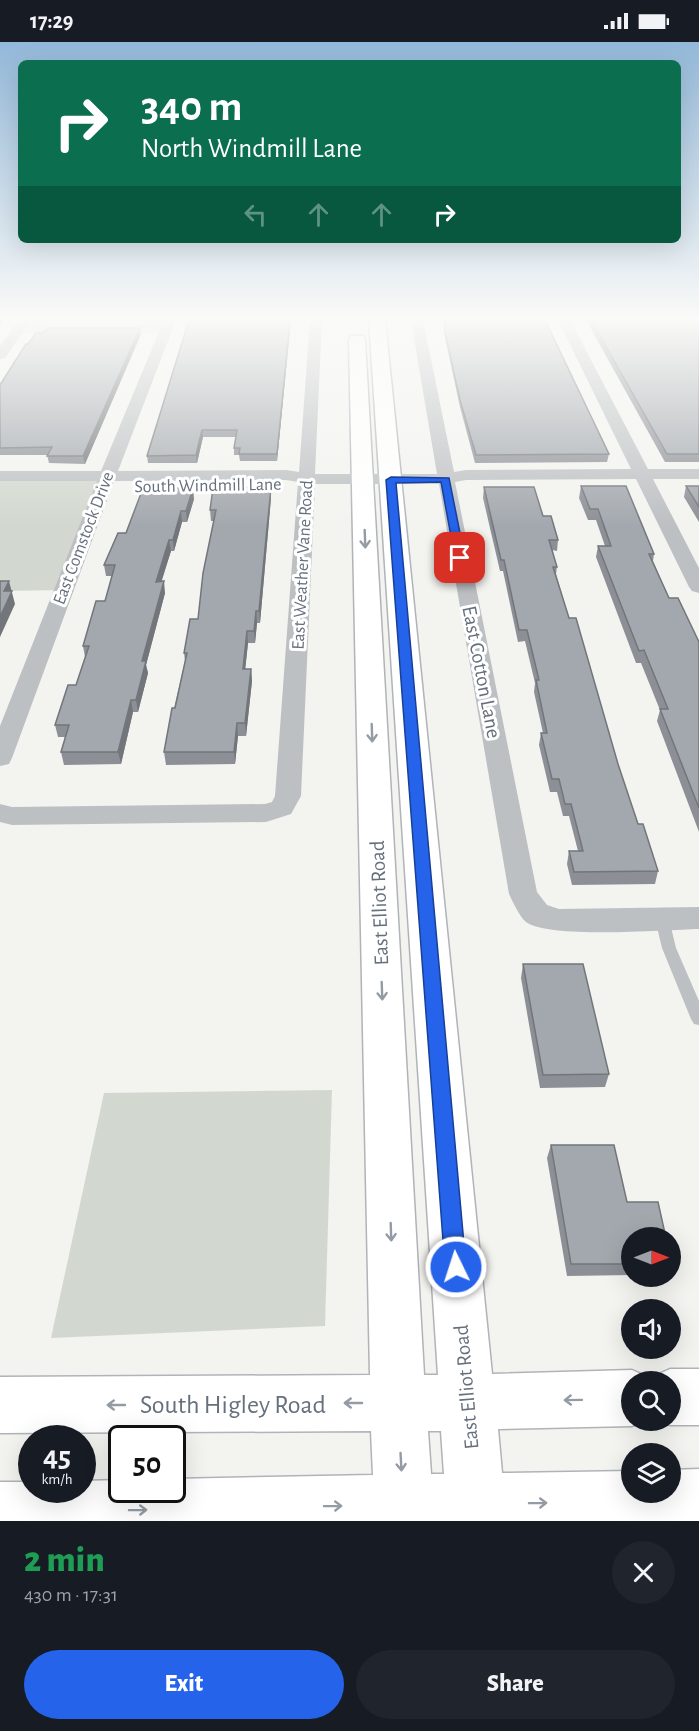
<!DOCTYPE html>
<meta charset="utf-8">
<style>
:root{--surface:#171b24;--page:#20242c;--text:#f1f3f6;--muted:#9ea1a6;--accent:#2563eb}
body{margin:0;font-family:"Alegreya Sans",sans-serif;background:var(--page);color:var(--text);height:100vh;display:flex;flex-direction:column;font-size:22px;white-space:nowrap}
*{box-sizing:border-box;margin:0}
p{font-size:20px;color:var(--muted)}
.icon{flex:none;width:33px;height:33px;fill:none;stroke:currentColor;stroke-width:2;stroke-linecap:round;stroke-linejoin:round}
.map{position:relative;height:1479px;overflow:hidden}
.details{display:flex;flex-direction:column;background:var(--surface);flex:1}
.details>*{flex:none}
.hud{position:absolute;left:18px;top:18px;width:663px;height:183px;border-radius:9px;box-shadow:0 6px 24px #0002;background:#0b6e4f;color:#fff;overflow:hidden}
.needle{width:39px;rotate:90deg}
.fabs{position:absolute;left:621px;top:1185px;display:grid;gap:12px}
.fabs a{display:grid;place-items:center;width:60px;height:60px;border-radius:50%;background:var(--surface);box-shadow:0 6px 24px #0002;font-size:30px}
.speed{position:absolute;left:18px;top:1383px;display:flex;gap:12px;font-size:30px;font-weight:700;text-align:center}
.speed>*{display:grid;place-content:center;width:78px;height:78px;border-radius:50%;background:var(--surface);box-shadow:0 6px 24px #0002;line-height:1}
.speed small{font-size:15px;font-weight:400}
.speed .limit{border:3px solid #111;border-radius:9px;background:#fff;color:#111}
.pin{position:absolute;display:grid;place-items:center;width:51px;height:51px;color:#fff;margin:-26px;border-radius:12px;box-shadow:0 3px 9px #0006}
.me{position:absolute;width:66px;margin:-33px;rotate:356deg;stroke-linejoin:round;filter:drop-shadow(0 0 4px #0008)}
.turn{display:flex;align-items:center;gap:21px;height:126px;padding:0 24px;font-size:27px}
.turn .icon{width:78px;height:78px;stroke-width:2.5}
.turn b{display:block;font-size:42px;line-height:51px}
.lanes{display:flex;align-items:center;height:57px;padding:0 24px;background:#0003;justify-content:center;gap:30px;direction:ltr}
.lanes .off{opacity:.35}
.round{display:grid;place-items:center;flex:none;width:63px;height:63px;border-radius:32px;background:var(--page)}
.summary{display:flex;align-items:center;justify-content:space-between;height:102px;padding:0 24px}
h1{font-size:36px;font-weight:800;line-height:45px;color:#1e9e55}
.cta{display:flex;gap:12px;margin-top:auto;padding:12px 24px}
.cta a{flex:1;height:69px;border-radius:36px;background:var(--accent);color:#fff;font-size:24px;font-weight:800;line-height:69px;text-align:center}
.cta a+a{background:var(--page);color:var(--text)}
.status{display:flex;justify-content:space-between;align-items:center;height:42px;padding:0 30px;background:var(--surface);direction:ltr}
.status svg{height:16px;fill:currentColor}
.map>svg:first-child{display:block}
</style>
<div class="status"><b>17:29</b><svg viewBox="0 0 49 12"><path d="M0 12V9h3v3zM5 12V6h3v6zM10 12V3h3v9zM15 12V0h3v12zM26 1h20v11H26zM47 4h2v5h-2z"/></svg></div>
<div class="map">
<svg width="699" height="1479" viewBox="0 0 699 1479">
<rect width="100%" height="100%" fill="#f3f3f0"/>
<path fill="#d2d8d0" d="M25,278h145l-5,13h-150z
M0,439h105l-41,109 -64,1z
M332,1048l-7,236 -274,12 53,-245z"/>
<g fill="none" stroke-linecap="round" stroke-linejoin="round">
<g stroke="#b0b3b8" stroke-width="3">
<path id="secondary" d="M369,278h16l107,1054 140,-4 18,8 20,-9h29v56h-29l-10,-5h10v-38h-38v38h13l-13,6 -134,3 4,44 130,-2v21h38v-22l29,-1v52h-699v-39h32v8h50v-9l40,-1v10h50v-11l201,-4 -2,-44 -371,2v-56l370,-2 -21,-1035 2,-4h12l2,4 59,1035h14zM428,1389h13l3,43h-13z"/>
</g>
<path fill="#bdc0c3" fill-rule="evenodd" d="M662,872l5,1 2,4 7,29 23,53v24l-5,-1 -3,-5 -29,-71 -7,-29 2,-4z"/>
<path fill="#bdc0c3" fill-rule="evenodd" d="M19,278h12l-26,38 -5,1v-13z
M164,278h12l-58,151 168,-1 13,2 11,-152h12l-7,154h122l-26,-154h12l31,152 12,-2 165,-1 -73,-149h12l78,149h51v10h-46l46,89v25l-7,-2 -3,-4 -53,-108 -170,1 -11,2 82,410 10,13 12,4 140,-2v22c-33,1 -150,10 -173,-7 -7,-6 -13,-20 -17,-28l-70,-410h-124l-14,312 -10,18 -25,8 -254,3 -12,-3v-18l12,3 253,-3 7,-2 3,-6 23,-314 -12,-2 -172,1 -102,277 -3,6 -9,2v-40l97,-245h-97v-10h101z"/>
<use href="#secondary" fill="#fff" fill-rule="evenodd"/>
</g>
<path fill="#8c9096" d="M189,278h102l-14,141h-37l-1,-6h-5v-7l2,-11h-33l-6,26h-49l-1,-7z
M442,278h103l64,134 -2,8 -132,1 -15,-56 -16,-74v-6z
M586,278h108l5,6v136h-34z
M141,292l-56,130 -36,-1 -2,-8h-47v-70z
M581,444l73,68 -1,7 16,37 30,44v190l-42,-111 3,-11 -19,-47h-5l-40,-106 2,-11h7l-9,-26h-8l-9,-22z
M686,444h13v36l-15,-25z
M271,445v11l-11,125h-3l-2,20h-7l-3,26h6l1,12 -6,55h-8l-3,28 -69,1 -2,-13 21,-91 -1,-8 14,-34 16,-98h-3l-1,-11z
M484,445l59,29 15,24 -1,11 -5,-1 5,17 -1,7 13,44 69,206 20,47 -3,13 -83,1 -5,-21 2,-13h9l-9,-35h-6l-6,-24h-7l-11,-47 2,-12h2l-9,-41 1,-9 -10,-42 -7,1 -15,-71h-3l-17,-73z
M194,457l-7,23h-5l-8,29h-3l-10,30 4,12 -19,72 2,8 -10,39h-5l-12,52 -57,1 -3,-13 4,-15h-7l-3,-12 21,-40 9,-28 -2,-11 22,-45 7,-25h-6l-2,-11 22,-32z
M523,922l86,110 -4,13 -65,1 -19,-110z
M551,1103l81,93v37l-65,1 -20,-118z"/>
<path fill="#72767a" d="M0,278h4l-4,6z
M290,278h1l-14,141v-7z
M140,286l1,6 -56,130 -2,-8z
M202,388l1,7 -6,26 -1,-8z
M271,445v11l-11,125 -1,-12z
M193,446l1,11 -7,23 -1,-11z
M181,469l1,11 -8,29 -1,-11z
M169,498l2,11 -13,42 -2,-11z
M9,539l6,23 -15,33v-20l4,-26z
M164,539l1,12 -19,72 2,8 -10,39 -2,-12 6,-39z
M256,569l1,12 -2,20 -1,-12z
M247,589l1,12 -4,38 -1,-12z
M251,627l1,12 -6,55 -1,-13z
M131,658l2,12 -12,52 -3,-12z
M237,681l1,13 -3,28 -1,-12z"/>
<path fill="#a3a8ae" stroke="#72767a" stroke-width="1.5" d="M189,278h101l-13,134h-38l1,-6h-6l3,-18h-35l-6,25 -49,1z
M445,278h100l64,134 -133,1 -16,-55 -16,-73h2z
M591,278h103l5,6v128h-32z
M47,286h93l-57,128h-36l5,-9 -52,1v-63l26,-41h2l8,-11h7z
M581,444h45l28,68h-5l20,44h9l21,44v166l-39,-99h8l-24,-59 -5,1 -41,-105h13l-13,-37h-8z
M686,444h13v21z
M271,445l-12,124h-3l-2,20h-7l-4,38h8l-6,54h-8l-3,29h-70l8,-44h3l12,-55h-3l6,-34h8l5,-46 13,-63h-6l3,-22z
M484,445h50l9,29h8l7,24h-9l8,27h-4l16,51h7l42,146 20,60h5l15,47 -84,1 -5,-21h14l-12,-47h-6l-6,-25h-7l-11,-46h6l-11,-53h3l-12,-50h-8l-15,-70h-3z
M143,446h50l-7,23h-5l-8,29h-4l-13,42 8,-1 -22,80h4l-10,39h-5l-13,52h-57l8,-27h-14l13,-40h8l13,-39h-6l13,-45h9l10,-36h-11l14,-32h8z
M0,539h9l-5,10h8l-12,26z
M523,922h60l26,110 -66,1z
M551,1103h63l13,57h31l8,36h-34v26h-61z"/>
<defs><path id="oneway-shaft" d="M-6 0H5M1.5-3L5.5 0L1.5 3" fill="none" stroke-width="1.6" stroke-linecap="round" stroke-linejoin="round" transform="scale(1.5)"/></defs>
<g stroke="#949ba4">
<use href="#oneway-shaft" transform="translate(365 497) rotate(88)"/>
<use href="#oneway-shaft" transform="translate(372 691) rotate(88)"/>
<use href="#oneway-shaft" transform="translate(382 949) rotate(88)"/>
<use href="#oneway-shaft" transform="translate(391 1190) rotate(88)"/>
<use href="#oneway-shaft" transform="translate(573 1358) rotate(179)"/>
<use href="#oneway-shaft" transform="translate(353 1361) rotate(180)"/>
<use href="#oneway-shaft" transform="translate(116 1363) rotate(180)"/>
<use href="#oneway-shaft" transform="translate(401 1420) rotate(87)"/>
<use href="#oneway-shaft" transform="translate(538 1461) rotate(-1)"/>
<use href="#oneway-shaft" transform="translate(333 1464) rotate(-1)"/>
<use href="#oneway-shaft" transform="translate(138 1468) rotate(-1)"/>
</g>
<linearGradient id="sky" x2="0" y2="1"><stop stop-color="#93b8d9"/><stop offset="0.57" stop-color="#fafaf8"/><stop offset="1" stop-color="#fafaf8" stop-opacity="0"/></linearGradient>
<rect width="699" height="485" fill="url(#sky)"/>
<path fill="#2563eb" stroke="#184099" stroke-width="1.5" d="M391,435l58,1 16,80 -5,3 -5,-3 -14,-76 -45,1 70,784 -3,7 -7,4 -8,-4 -3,-7 -59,-787z"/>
<g text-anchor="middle" stroke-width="6" stroke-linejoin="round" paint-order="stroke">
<g font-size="18" fill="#66707d" stroke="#fff">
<text transform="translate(208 443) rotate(-1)" y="6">South Windmill Lane</text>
<text transform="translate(83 496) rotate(-69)" y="6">East Comstock Drive</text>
<text transform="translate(302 523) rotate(-87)" y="6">East Weather Vane Road</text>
</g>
<g font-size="21" fill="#66707d" stroke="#fff">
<text transform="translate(482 630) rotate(79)" y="7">East Cotton Lane</text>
<text transform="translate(379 861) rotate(-92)" y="7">East Elliot Road</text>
<text transform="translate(466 1345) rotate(-95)" y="7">East Elliot Road</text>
</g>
<g font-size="26" fill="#66707d" stroke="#fff">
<text x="233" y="1371">South Higley Road</text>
</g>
</g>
</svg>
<div class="fabs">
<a><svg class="needle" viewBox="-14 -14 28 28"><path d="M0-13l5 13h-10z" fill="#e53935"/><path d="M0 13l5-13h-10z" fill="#9ea1a6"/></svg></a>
<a><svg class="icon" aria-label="sound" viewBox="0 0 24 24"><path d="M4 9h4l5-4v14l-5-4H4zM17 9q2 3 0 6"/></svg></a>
<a><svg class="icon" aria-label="search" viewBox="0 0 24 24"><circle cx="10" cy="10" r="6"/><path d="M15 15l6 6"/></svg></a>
<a><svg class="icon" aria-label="layers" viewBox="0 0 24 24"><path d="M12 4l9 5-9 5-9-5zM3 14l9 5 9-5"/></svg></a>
</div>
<div class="speed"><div>45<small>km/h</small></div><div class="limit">50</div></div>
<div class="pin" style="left:460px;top:516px;background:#d93025"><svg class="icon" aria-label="arrive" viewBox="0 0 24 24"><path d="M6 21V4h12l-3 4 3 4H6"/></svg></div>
<svg class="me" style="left:456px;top:1225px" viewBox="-20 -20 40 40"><circle r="17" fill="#2563eb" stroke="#fff" stroke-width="3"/><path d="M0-11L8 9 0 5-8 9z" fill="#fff"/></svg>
<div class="hud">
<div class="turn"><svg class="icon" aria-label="right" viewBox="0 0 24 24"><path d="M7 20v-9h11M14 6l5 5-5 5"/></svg><div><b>340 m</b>North Windmill Lane</div></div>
<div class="lanes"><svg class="icon off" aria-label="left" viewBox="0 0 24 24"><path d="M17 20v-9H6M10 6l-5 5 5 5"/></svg><svg class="icon off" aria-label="ahead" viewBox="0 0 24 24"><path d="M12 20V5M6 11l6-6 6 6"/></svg><svg class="icon off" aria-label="ahead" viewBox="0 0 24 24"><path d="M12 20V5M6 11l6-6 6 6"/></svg><svg class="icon" aria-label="right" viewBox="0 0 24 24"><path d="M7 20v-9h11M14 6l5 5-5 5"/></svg></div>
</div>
</div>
<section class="details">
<div class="summary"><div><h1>2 min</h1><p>430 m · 17:31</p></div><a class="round"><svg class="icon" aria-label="close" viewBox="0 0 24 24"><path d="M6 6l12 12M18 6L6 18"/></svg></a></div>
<div class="cta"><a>Exit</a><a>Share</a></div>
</section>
